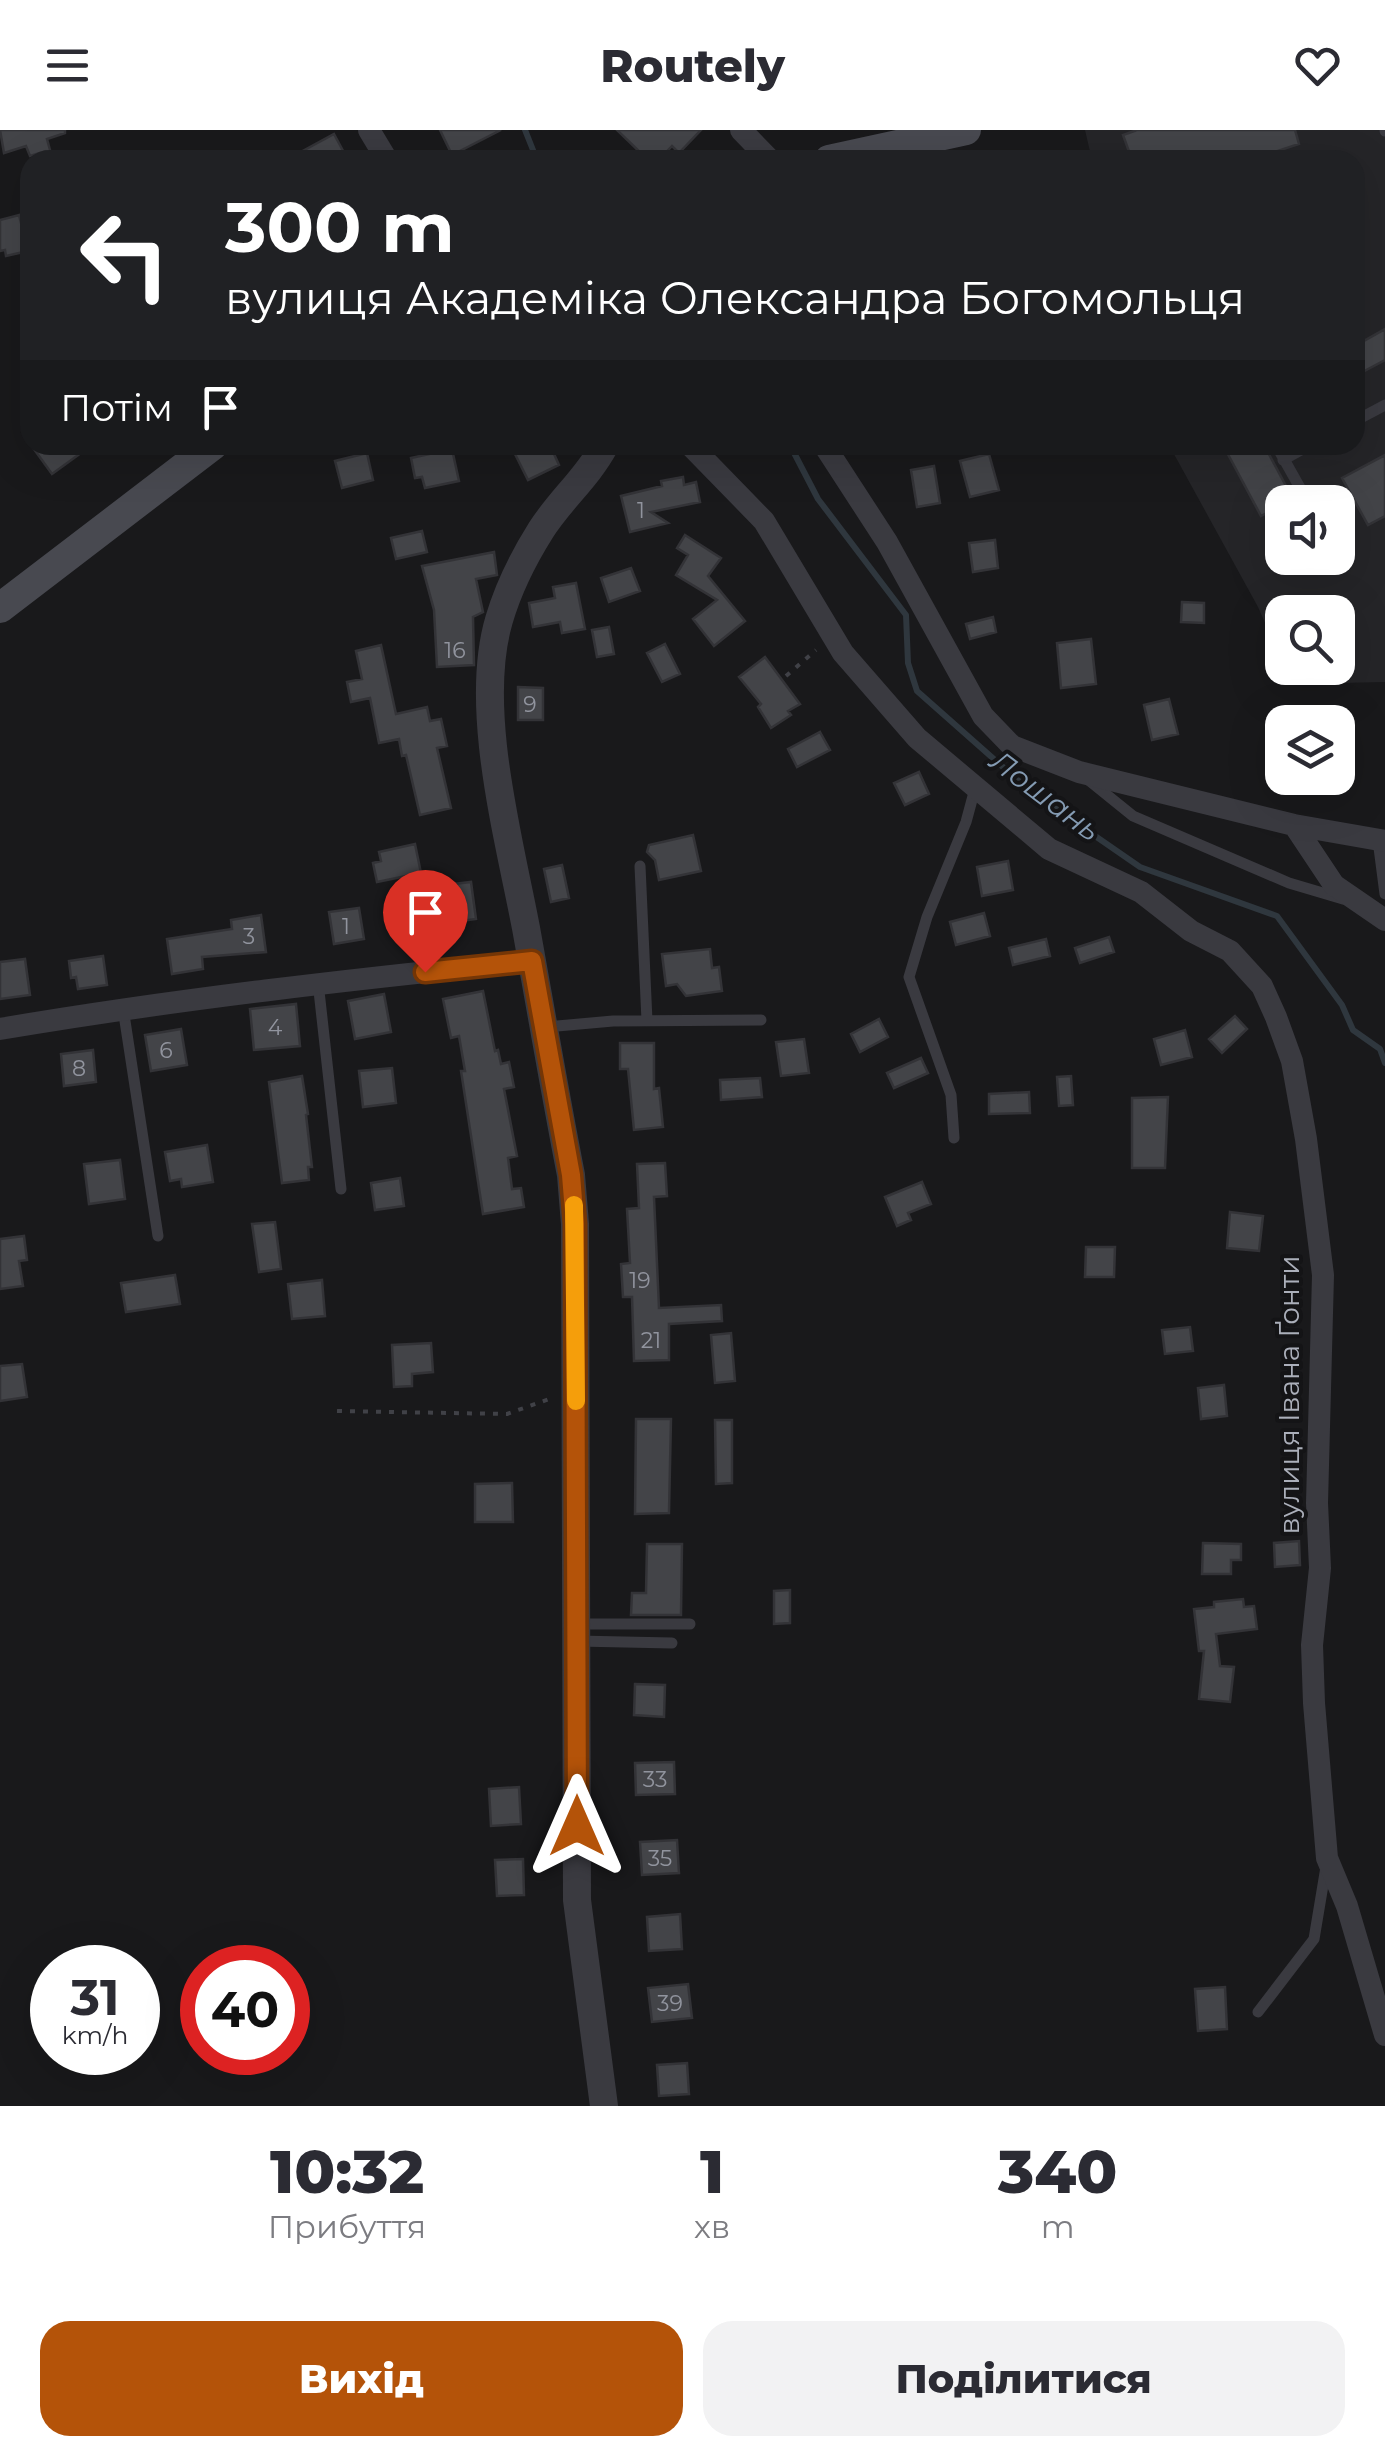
<!DOCTYPE html>
<html lang="uk">
<meta charset="utf-8">
<style>
:root{--surface:#fff;--page:#f2f2f3;--text:#2b2b33;--muted:#7c7c81;--accent:#b45309}
body{margin:0;font-family:Montserrat,sans-serif;background:var(--page);color:var(--text);height:100vh;display:flex;flex-direction:column;font-size:38px;white-space:nowrap}
*{box-sizing:border-box;margin:0}
p{font-size:32px;color:var(--muted)}
.icon{flex:none;width:55px;height:55px;fill:none;stroke:currentColor;stroke-width:2;stroke-linecap:round;stroke-linejoin:round}
.map{position:relative;height:1976px;overflow:hidden}
.drawer{display:flex;flex-direction:column;background:var(--surface);flex:1}
.drawer>*{flex:none}
.banner{position:absolute;left:20px;top:20px;width:1345px;height:305px;border-radius:30px;box-shadow:0 10px 40px #0002;background:#202124;color:#fff;overflow:hidden}
.tools{position:absolute;left:1265px;top:355px;display:grid;gap:20px}
.tools a{display:grid;place-items:center;width:90px;height:90px;border-radius:20px;background:var(--surface);box-shadow:0 10px 40px #0002;font-size:50px}
.speed{position:absolute;left:30px;top:1815px;display:flex;gap:20px;font-size:50px;font-weight:700;text-align:center}
.speed>*{display:grid;place-content:center;width:130px;height:130px;border-radius:50%;background:var(--surface);box-shadow:0 10px 40px #0002;line-height:1}
.speed small{font-size:25px;font-weight:400}
.speed .limit{border:15px solid #d22;background:#fff;color:#111}
.pin{position:absolute;display:grid;place-items:center;width:85px;height:85px;color:#fff;margin:-102px -42px;border-radius:50% 50% 50% 0;rotate:-45deg;box-shadow:0 0 10px #0007}
.pin .icon{rotate:45deg}
.me{position:absolute;width:110px;margin:-55px;rotate:0deg;stroke-linejoin:round;filter:drop-shadow(0 0 8px #0008)}
.turn{display:flex;align-items:center;gap:35px;height:210px;padding:0 40px;font-size:45px}
.turn .icon{width:130px;height:130px;stroke-width:2.5}
.turn b{display:block;font-size:70px;line-height:85px}
.then{display:flex;align-items:center;height:95px;padding:0 40px;background:#0003;gap:20px;font-size:38px}
.eta{display:flex;justify-content:space-evenly;align-items:center;height:170px;text-align:center}
.eta b{font-size:60px;font-weight:800;line-height:70px}
.cta{display:flex;gap:20px;margin-top:auto;padding:20px 40px}
.cta a{flex:1;height:115px;border-radius:30px;background:var(--accent);color:#fff;font-size:40px;font-weight:800;line-height:115px;text-align:center}
.cta a+a{background:var(--page);color:var(--text)}
header{display:flex;justify-content:space-between;align-items:center;height:130px;padding:0 40px;background:var(--surface);font-size:45px;font-weight:800}
.map>svg:first-child{display:block}
</style>
<header><svg class="icon" aria-label="menu" viewBox="0 0 24 24"><path d="M4 6h16M4 12h16M4 18h16"/></svg>Routely<svg class="icon" aria-label="heart" viewBox="0 0 24 24"><path d="M12 20l-8-8c-3-5 5-10 8-4 3-6 11-1 8 4z"/></svg></header>
<div class="map">
<svg width="1385" height="1976" viewBox="0 0 1385 1976">
<rect width="100%" height="100%" fill="#19191b"/>
<path fill="#252528" fill-rule="evenodd" d="M1085,0h300v552l-92,2 -7,-16h52v-56h-56v49l-24,-54 -89,-162h186v-285h-263zM1282,372h56v56h-56z"/>
<g fill="none" stroke-linecap="round" stroke-linejoin="round">
<path stroke="#2f373e" stroke-width="6" d="M525,0l12,30
M790,315l28,54 88,116 2,48 9,28 113,100 110,76 137,49 65,89 11,25 27,19 5,14"/>
</g>
<path fill="#434448" stroke="#333337" stroke-width="2.5" d="M0,0h65v3l-18,6 3,11 -20,6 -4,-10 -22,7z
M440,0h61l-49,25z
M617,0h84l-22,23 -7,-7 -13,14h-11z
M1137,0h158l4,14 -49,16h-118l-9,-25z
M334,4l14,26h-62z
M19,85l9,36 -22,5 -1,-6 -5,1v-31z
M1385,199v31l-30,16v-30z
M31,315h61l-40,29z
M533,315h17l9,20 -31,15 -13,-26z
M1223,315h41l29,54 -32,17z
M452,319l7,32 -34,7 -3,-11 -7,1 -4,-20z
M367,323l6,27 -31,8 -7,-27z
M989,324l10,36 -29,7 -10,-36z
M1385,325v61l-17,9 -26,-47z
M934,336l6,37 -23,4 -6,-37z
M683,347l1,8 12,-3 4,20 -49,10 17,11 -38,9 -9,-36 41,-10 -1,-5z
M422,401l5,21 -31,7 -5,-21z
M685,405l36,23 -13,18 37,45 -31,25 -21,-27 24,-19 -41,-25 12,-20 -11,-7z
M995,410l3,28 -25,4 -4,-29z
M494,422l3,23 -21,4 7,33 -10,5 1,48 -37,2 -3,-57 -12,-44z
M631,438l9,23 -31,11 -8,-24z
M576,453l9,46 -23,4 -2,-11 -27,5 -4,-24 26,-5 -2,-11z
M1182,472l22,1v20l-23,-1z
M993,487l3,15 -26,7 -4,-15z
M609,497l5,27 -17,3 -5,-27z
M1091,509l5,45 -35,4 -4,-45z
M665,514l15,30 -18,8 -15,-29z
M381,515l15,69 31,-7 3,14 11,-2 6,27 -10,2 14,60 -31,7 -14,-60 -4,1 -3,-17 -20,4 -9,-45 -19,4 -4,-20 15,-3 -6,-28z
M765,527l35,47 -12,7 3,4 -20,13 -13,-21 3,-3 -22,-27z
M518,557l25,1v32h-25z
M1169,569l9,35 -26,6 -8,-35z
M820,602l10,18 -33,17 -9,-18z
M919,642l10,22 -24,11 -11,-22z
M693,705l8,36 -42,9 -4,-20 -8,-8 2,-7z
M415,714l6,29 -44,9 -4,-19 8,-2 -2,-9z
M1008,731l5,29 -31,6 -5,-29z
M562,735l7,33 -18,4 -7,-33z
M471,752l5,37 -44,6 -5,-38z
M359,778l5,31 -30,5 -5,-32z
M984,783l6,23 -34,9 -6,-23z
M261,785l5,37 -64,5 1,12 -31,5 -5,-35 65,-10 -1,-9z
M1109,807l5,15 -34,11 -5,-15z
M1046,809l4,17 -37,9 -4,-17z
M710,819l2,19 7,-1 3,24 -36,5 -9,-12 -11,2 -4,-32z
M103,826l4,29 -29,4 -2,-12 -5,1 -2,-17z
M25,829l5,36 -30,4v-37z
M483,861l12,60 3,-1 3,14 8,-2 5,25 -10,2 13,67 -9,2 4,31 9,-1 3,19 -41,7 -22,-143h4l-6,-35 -8,2 -8,-39z
M384,864l7,38 -36,7 -7,-38z
M296,874l4,42 -46,4 -4,-41z
M1235,886l12,13 -25,24 -13,-14z
M879,889l9,18 -28,15 -9,-18z
M181,899l6,36 -36,6 -6,-36z
M1185,900l7,27 -31,8 -7,-26z
M804,909l5,34 -28,3 -5,-34z
M620,913h34v46l5,-1 4,39 -29,3 -6,-61h-8z
M93,920l3,32 -32,4 -3,-32z
M921,928l7,15 -34,15 -7,-15z
M392,938l4,35 -33,4 -4,-36z
M302,946l6,38 -2,1 6,52h-4l1,13 -27,3 -13,-101z
M1071,946l2,29 -14,1 -2,-29z
M760,948l2,19 -41,3 -1,-20z
M1029,962l1,21 -41,1v-20z
M1168,967l-3,71h-33v-70z
M207,1015l6,37 -31,5 -1,-8 -11,2 -5,-29z
M120,1030l5,39 -36,5 -5,-40z
M665,1033l2,33 -13,1 5,111 62,-3 1,16 -53,3v36l-35,1 -2,-64h-9l-2,-33 9,-1 -3,-54 12,-1 -2,-44z
M400,1048l4,28 -29,4 -4,-27z
M922,1052l9,22 -23,9 3,7 -14,6 -12,-29z
M1230,1082l33,4 -4,35 -32,-3z
M275,1092l6,47 -22,3 -7,-48z
M24,1106l3,24 -8,1 4,25 -23,3v-50z
M1086,1117h29l-1,30h-29z
M175,1145l5,29 -54,8 -5,-29z
M322,1150l3,36 -33,3 -4,-35z
M1190,1197l3,24 -28,3 -3,-24z
M731,1203l4,48 -20,2 -4,-48z
M431,1213l2,29 -21,2v12l-18,1 -2,-42z
M22,1234l5,33 -27,4v-35z
M1224,1255l3,31 -26,3 -3,-31z
M636,1289h35l-2,94 -34,1z
M715,1290h17v63l-16,1z
M512,1353l1,39h-38v-38z
M1299,1411l1,24 -25,2 -1,-24z
M1203,1413l38,1v16h-10v14h-29z
M647,1414h35l-1,71h-50l1,-22h14z
M790,1460v33l-16,1v-33z
M1243,1469l1,8 10,-1 3,23 -41,5 4,32 14,1 -4,35 -31,-3 5,-48h-5l-5,-42 20,-2v-5z
M635,1554l30,1 -1,32 -30,-2z
M674,1632l1,32 -39,1 -1,-32z
M519,1657l2,37 -30,2 -2,-37z
M677,1710l2,33 -37,2 -2,-33z
M523,1729l1,36 -27,1 -2,-36z
M680,1784l2,35 -33,2 -2,-34z
M688,1854l4,34 -40,4 -4,-34z
M1225,1857l2,42 -29,2 -3,-42z
M687,1933l2,31 -30,2 -2,-31z"/>
<g fill="none" stroke-linecap="round" stroke-linejoin="round">
<path stroke="#404147" stroke-width="4" stroke-dasharray="5 8" stroke-linecap="butt" d="M786,546l30,-26
M337,1281l170,3 45,-16"/>
<path stroke="#3a3a40" stroke-width="11" d="M1385,0v1
M487,30l2,-1
M1355,291l30,-16
M1276,315l32,57
M1283,330l27,-15
M1086,648l47,38 156,67 54,16
M1378,710l7,54
M640,736l7,155
M318,852l23,207
M123,878l35,228
M546,897l67,-6 148,-1
M954,1008l-3,-43 -42,-118 18,-60 39,-95 10,-37
M579,1494h111
M577,1511l95,2
M1258,1882l56,-73 12,-72"/>
<path stroke="#3a3a40" stroke-width="22" d="M369,0l18,30
M741,0l29,30
M690,315l74,76 79,132 74,85 132,111 92,43 50,39 39,20 32,35 14,31 16,44 14,78 17,136 -6,228 3,65 -8,77 2,58 13,155 20,48 38,129
M824,315l63,97 96,174 29,30 67,26 215,53 91,16
M1294,695l40,60 51,35
M0,899c177,-30 354,-50 532,-68"/>
<path stroke="#3a3a40" stroke-width="28" d="M604,1976l-27,-206 -2,-676 -4,-49c-16,-82 -30,-164 -45,-247 -17,-90 -53,-220 -27,-308 9,-31 25,-63 42,-90 19,-30 47,-53 64,-85"/>
<path stroke="#484950" stroke-width="30" d="M829,30l137,-30
M0,478l213,-163"/>
</g>
<g fill="none" stroke-linecap="round" stroke-linejoin="round">
<g stroke="#753606" stroke-width="25">
<path id="route" d="M425,842l107,-11 39,214 4,49 2,602"/>
</g>
<use href="#route" stroke="#b45309" stroke-width="18"/>
<path stroke="#f59e0b" stroke-width="18" d="M574,1075l2,196"/>
</g>
<g text-anchor="middle" stroke-width="8" stroke-linejoin="round" paint-order="stroke">
<g font-size="22" fill="#91949e">
<text x="641" y="388">1</text>
<text x="455" y="528">16</text>
<text x="530" y="582">9</text>
<text x="346" y="804">1</text>
<text x="249" y="814">3</text>
<text x="275" y="905">4</text>
<text x="166" y="928">6</text>
<text x="79" y="946">8</text>
<text x="640" y="1158">19</text>
<text x="651" y="1218">21</text>
<text x="655" y="1657">33</text>
<text x="660" y="1736">35</text>
<text x="670" y="1881">39</text>
</g>
<g font-size="28" fill="#abafba" stroke="#141416">
<text transform="translate(1289 1265) rotate(-90)" y="10">вулиця Івана Ґонти</text>
</g>
<g font-size="30" font-style="italic" fill="#849bb3" stroke="#141416">
<text transform="translate(1045 666) rotate(37)" y="10">Лошань</text>
</g>
</g>
</svg>
<div class="tools">
<a><svg class="icon" aria-label="sound" viewBox="0 0 24 24"><path d="M4 9h4l5-4v14l-5-4H4zM17 9q2 3 0 6"/></svg></a>
<a><svg class="icon" aria-label="search" viewBox="0 0 24 24"><circle cx="10" cy="10" r="6"/><path d="M15 15l6 6"/></svg></a>
<a><svg class="icon" aria-label="layers" viewBox="0 0 24 24"><path d="M12 4l9 5-9 5-9-5zM3 14l9 5 9-5"/></svg></a>
</div>
<div class="speed"><div>31<small>km/h</small></div><div class="limit">40</div></div>
<div class="pin" style="left:425px;top:842px;background:#d93025"><svg class="icon" aria-label="arrive" viewBox="0 0 24 24"><path d="M6 21V4h12l-3 4 3 4H6"/></svg></div>
<svg class="me" style="left:577px;top:1696px" viewBox="-20 -20 40 40"><path d="M0-17L14 15 0 8-14 15z" fill="#b45309" stroke="#fff" stroke-width="4"/></svg>
<div class="banner">
<div class="turn"><svg class="icon" aria-label="left" viewBox="0 0 24 24"><path d="M17 20v-9H6M10 6l-5 5 5 5"/></svg><div><b>300 m</b>вулиця Академіка Олександра Богомольця</div></div>
<div class="then">Потім<svg class="icon" aria-label="arrive" viewBox="0 0 24 24"><path d="M6 21V4h12l-3 4 3 4H6"/></svg></div>
</div>
</div>
<section class="drawer">
<div class="eta">
<div><b>10:32</b><p>Прибуття</p></div>
<div><b>1</b><p>хв</p></div>
<div><b>340</b><p>m</p></div>
</div>
<div class="cta"><a>Вихід</a><a>Поділитися</a></div>
</section>
